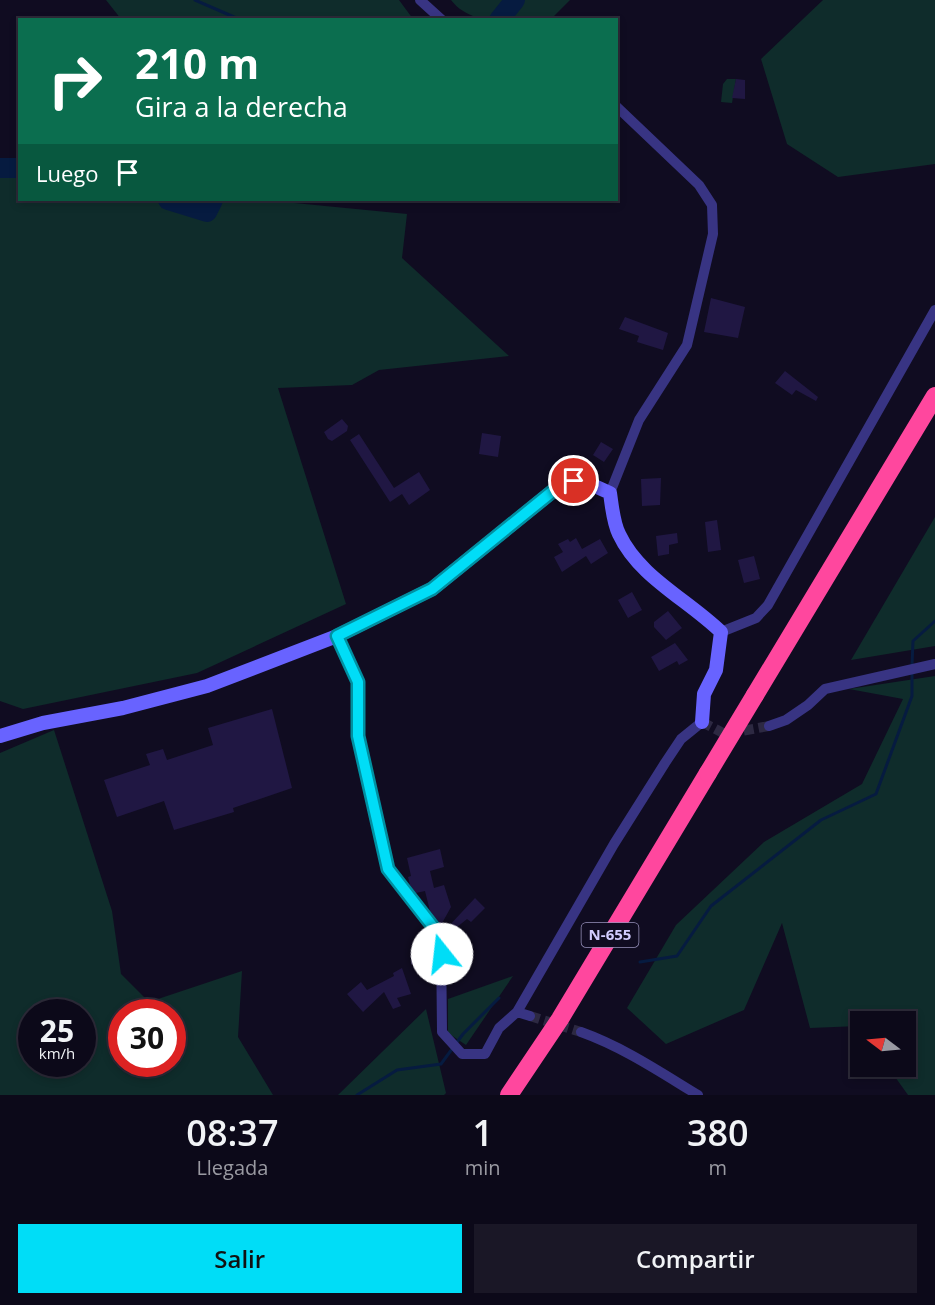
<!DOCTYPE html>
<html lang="es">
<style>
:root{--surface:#0c0919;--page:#1a1726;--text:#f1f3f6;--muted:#9a9aa2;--line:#2c2a38;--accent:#00ddf7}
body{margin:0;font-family:"Open Sans",sans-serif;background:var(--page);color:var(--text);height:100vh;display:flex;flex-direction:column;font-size:22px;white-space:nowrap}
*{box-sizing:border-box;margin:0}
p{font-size:20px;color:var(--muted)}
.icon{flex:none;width:33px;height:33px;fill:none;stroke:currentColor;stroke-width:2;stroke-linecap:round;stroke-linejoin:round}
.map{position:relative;height:1095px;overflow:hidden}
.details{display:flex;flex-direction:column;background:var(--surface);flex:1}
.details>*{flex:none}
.top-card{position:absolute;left:18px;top:18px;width:600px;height:183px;border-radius:0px;box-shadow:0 3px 9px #0003,0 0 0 2px var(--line);background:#0b6e4f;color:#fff;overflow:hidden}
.needle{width:39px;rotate:286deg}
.controls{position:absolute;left:850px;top:1011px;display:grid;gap:12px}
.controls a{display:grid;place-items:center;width:66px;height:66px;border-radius:0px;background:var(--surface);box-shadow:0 3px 9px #0003,0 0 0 2px var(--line);font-size:30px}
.speed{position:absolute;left:18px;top:999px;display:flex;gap:12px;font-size:30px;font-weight:700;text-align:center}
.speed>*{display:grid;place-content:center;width:78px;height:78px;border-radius:50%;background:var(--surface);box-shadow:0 3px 9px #0003,0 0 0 2px var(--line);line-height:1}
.speed small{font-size:15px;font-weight:400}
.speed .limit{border:9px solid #d22;background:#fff;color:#111}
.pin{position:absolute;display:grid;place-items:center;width:51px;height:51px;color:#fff;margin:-26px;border:3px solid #fff;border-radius:50%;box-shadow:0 2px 6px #0007}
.me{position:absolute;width:66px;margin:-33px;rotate:344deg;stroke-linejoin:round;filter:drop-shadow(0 0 4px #0008)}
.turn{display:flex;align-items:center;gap:21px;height:126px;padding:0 18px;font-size:27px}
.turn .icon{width:78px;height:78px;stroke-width:2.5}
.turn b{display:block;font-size:42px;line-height:51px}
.then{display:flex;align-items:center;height:57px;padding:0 18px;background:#0003;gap:12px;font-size:22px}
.eta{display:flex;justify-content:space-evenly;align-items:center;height:102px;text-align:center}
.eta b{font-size:36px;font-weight:600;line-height:42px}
.button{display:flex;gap:12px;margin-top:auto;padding:12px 18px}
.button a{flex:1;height:69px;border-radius:0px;background:var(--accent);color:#111;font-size:24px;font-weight:600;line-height:69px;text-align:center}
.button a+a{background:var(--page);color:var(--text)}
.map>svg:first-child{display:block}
</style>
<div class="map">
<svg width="935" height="1095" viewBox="0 0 935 1095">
<rect width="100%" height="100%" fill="#100c21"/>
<path fill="#0f2c2b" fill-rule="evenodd" d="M106,0h293l14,19h-292z
M451,0h119l-19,19c-32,1 -78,10 -100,-19z
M823,0h112v164l-97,13 -51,-33 -26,-85z
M727,79h9l-4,24 -11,-1 2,-18z
M19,160l1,40h244l143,14 -5,44 107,98 -130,14 -27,15 -74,3 68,216 -149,69 -174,36 -23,-8v-535z
M935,517v129l-84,14z
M935,676v419h-27l-20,-28 18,-1v-44h-45v7l-2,-3 -49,2 -28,-105 -38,87 -78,34 -39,-36 49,-83 88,-83 98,-58 41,-85 -54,-10z
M54,730l58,181 9,63 28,28 93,-31 -4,66 35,58h-273v-342zM32,1012h50v52h-50zM172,1012v52h-50v-52z
M513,976l-47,69 -18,-12v-34z
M426,1009l20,84 -2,2h-106z"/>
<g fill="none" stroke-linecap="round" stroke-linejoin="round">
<path stroke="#061b40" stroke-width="3" d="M195,0l46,20
M912,665l1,-24 22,-20
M640,962l37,-6 34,-50 110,-86 55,-26 36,-98v-24
M357,1095l40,-25 44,-6 22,-30 36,-36"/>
<path stroke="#061b40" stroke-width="20" d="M499,20l16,-20
M0,168h20
M168,200l39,12 6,-12"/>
</g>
<path fill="#201743" d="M736,79l9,1v19l-13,-1z
M711,298l34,9 -7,31 -34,-6z
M625,317l43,16 -5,17 -26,-8 2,-6 -20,-7z
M785,371l33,26 -2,4 -20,-11 -4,5 -17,-12z
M342,419l6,7 -1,5 -15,10 -4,-2 -4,-7z
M482,433l19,3 -3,21 -19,-3z
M359,434l35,54 25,-16 11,18 -21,15 -7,-11 -12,8 -40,-62z
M601,442l12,7 -9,13 -11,-7z
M661,478l-1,27 -18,1 -1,-27z
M717,520l4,30 -13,2 -3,-30z
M677,533l1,10 -9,2v9l-11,2 -2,-20z
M576,538l6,11 18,-10 8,14 -17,11 -5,-8 -24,16 -8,-15 9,-5 -5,-8 10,-5 2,3z
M754,556l6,23 -16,4 -6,-23z
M632,592l10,18 -14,8 -10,-18z
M668,611l14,17 -16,12 -12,-13v-5z
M675,643l13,17 -9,5 -2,-4 -18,10 -8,-14z
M272,709l20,79 -59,20 1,4 -60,18 -10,-29 -47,16 -13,-37 46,-15 -4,-11 17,-5 4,11 46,-15 -5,-17z
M440,849l4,18 -14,4 4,17 10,-3 7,22 -10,18 -11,-14 -5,-20 -9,2 -6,-8 -2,-8 3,-1 -4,-18z
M475,898l10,10 -14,14 -4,-3 -16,13 -4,-4z
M452,943h15l-1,17h-15z
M424,951l-3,17 -10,-4v-8z
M402,968l9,26 -14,4 4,8 -8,3 -9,-17 -21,20 -16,-18 14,-12 6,8 27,-14 -1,-3z"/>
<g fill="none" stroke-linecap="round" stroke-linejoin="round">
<path stroke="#2d2942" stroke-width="10" stroke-dasharray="10 5" stroke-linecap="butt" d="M702,722l23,12 44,-8
M530,1016l51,16"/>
<path stroke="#383483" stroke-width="10" d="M420,0l22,20
M610,493l29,-73 48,-75 26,-111 -1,-29 -13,-20 -83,-79
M721,632l35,-14 12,-13 167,-295
M337,636l21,46v54l30,133 53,68 1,95 20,22h23l14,-26 18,-16
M769,726l17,-6 22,-15 17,-16 110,-25
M530,1016l-13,-4 97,-168 51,-81 16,-24 21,-17
M581,1032c42,15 79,40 117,63"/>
<path stroke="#6863ff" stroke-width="14" d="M0,736l43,-13 80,-15 84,-22 130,-50 95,-47 132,-107 24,1 22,10c2,13 3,29 9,41 20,43 68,65 102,98l-5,38 -12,24 -2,28"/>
<path stroke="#ff479e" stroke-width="18" d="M755,695l180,-299
M509,1095l51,-76 148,-246"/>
<path stroke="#ff479e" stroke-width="18" d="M708,773l47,-78"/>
</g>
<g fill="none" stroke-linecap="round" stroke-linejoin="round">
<g stroke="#0090a1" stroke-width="15">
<path id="route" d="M442,954l-1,-17 -53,-68 -30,-133v-54l-21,-46 95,-47 132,-107 10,-1"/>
</g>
<use href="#route" stroke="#00ddf7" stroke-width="10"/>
</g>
<g text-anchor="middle" stroke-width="6" stroke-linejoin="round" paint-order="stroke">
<rect fill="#100c21" stroke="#9892bc" stroke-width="1.5" x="581.5" y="923" width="57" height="24" rx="4.5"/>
<g font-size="15" font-weight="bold" fill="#d2ccff">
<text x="610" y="940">N-655</text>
</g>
</g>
</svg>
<div class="controls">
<a><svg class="needle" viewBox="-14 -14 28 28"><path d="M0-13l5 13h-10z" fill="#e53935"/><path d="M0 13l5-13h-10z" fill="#9a9aa2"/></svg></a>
</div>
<div class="speed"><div>25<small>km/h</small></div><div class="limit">30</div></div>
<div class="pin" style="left:574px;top:481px;background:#d93025"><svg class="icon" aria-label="arrive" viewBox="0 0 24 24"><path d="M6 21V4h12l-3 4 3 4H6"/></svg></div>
<svg class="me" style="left:442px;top:954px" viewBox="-20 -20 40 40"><circle r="19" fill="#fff"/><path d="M0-13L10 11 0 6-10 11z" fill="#00ddf7"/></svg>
<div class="top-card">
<div class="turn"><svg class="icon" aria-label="right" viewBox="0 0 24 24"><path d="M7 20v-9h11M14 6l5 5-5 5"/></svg><div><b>210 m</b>Gira a la derecha</div></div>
<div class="then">Luego<svg class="icon" aria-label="arrive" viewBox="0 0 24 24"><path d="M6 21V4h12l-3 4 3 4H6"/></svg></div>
</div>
</div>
<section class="details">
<div class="eta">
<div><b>08:37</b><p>Llegada</p></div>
<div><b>1</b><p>min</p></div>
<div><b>380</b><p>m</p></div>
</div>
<div class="button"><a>Salir</a><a>Compartir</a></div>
</section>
